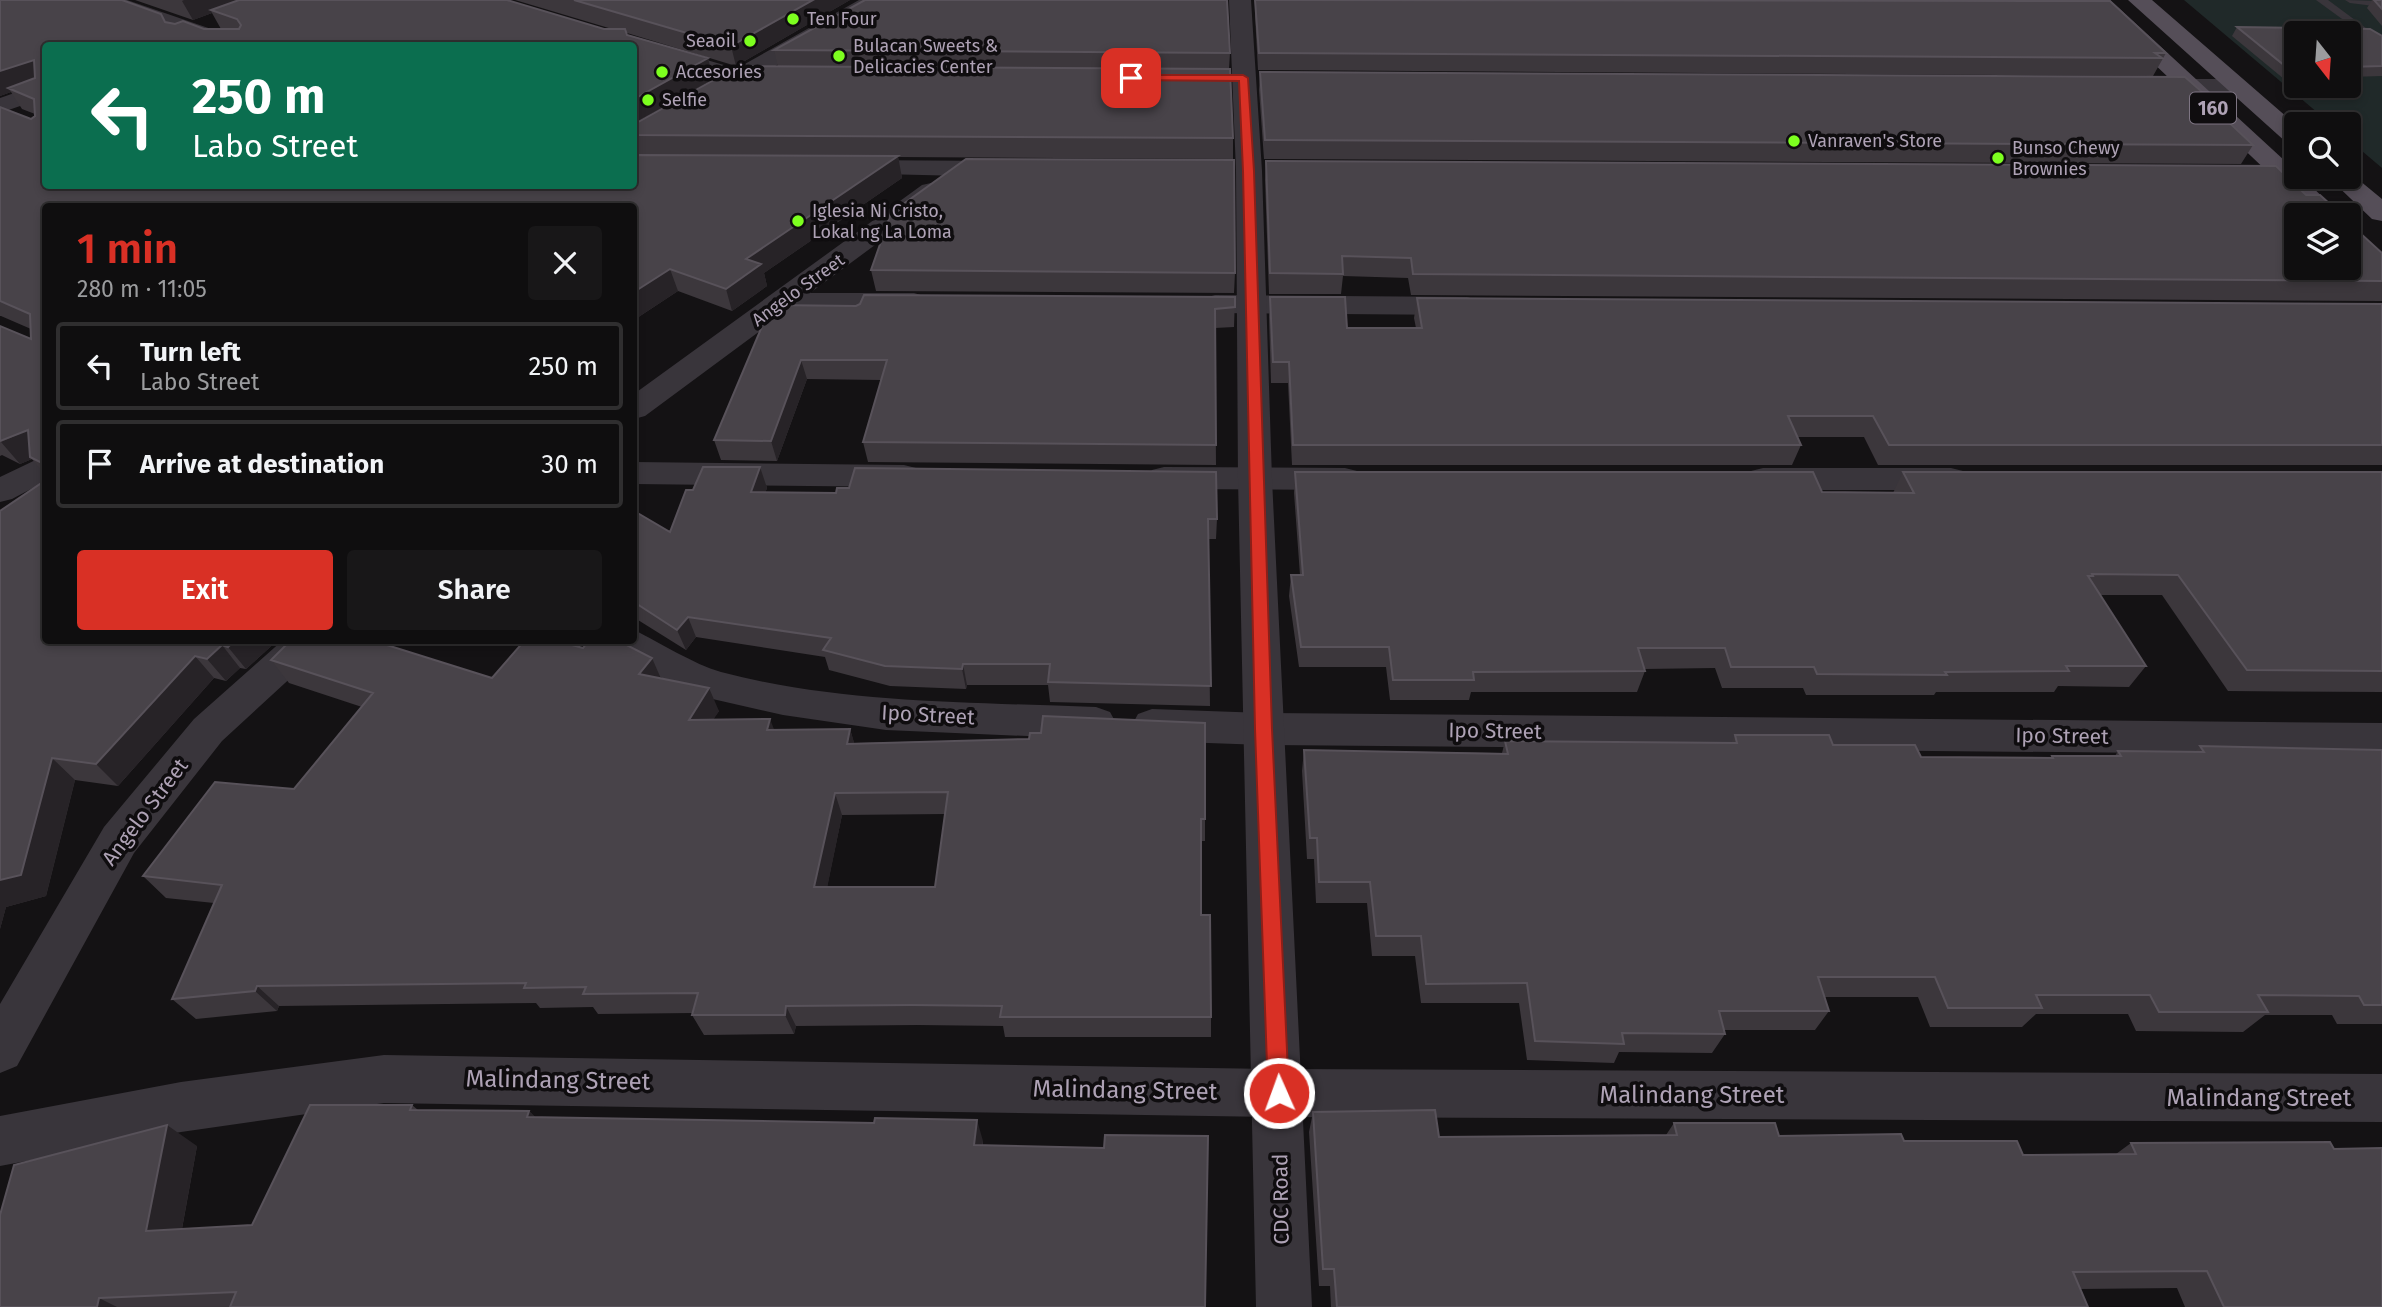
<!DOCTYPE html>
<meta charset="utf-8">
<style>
:root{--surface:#0f0e0f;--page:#181718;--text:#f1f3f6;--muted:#9b9c9e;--line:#2f2e2f;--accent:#d93025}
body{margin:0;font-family:"Fira Sans",sans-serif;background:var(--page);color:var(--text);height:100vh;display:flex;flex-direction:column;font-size:26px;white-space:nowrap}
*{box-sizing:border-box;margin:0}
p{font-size:23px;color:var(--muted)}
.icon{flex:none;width:38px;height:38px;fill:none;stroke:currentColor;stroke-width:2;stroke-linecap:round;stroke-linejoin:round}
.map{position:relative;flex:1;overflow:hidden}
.sheet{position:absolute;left:42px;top:203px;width:595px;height:441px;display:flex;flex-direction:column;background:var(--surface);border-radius:7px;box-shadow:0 4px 10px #0003,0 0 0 2px var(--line)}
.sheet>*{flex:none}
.banner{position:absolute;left:42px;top:42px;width:595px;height:147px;border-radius:7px;box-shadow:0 4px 10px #0003,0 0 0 2px var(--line);background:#0b6e4f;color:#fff;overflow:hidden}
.needle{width:46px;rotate:163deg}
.fabs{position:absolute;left:2284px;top:21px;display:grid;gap:14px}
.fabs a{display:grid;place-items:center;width:77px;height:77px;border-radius:7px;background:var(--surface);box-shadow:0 4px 10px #0003,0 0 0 2px var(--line);font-size:35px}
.pin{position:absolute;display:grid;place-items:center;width:60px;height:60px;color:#fff;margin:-30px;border-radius:14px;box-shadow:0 4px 10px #0006}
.me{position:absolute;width:77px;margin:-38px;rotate:358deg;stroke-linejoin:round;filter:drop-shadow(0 0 5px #0008)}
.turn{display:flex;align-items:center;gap:24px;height:147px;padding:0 35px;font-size:32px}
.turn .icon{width:91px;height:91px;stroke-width:2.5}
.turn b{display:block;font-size:49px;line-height:60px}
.round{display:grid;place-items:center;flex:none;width:74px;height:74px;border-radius:7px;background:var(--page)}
.headline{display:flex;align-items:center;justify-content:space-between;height:119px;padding:0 35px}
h1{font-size:42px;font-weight:600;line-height:52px;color:var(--accent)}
.cta{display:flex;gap:14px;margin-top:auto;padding:14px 35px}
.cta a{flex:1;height:80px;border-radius:7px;background:var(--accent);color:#fff;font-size:28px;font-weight:600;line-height:80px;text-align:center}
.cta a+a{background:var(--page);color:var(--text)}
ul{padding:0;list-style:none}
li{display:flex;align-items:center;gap:21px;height:88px;margin:0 14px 10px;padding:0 21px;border:4px solid var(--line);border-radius:7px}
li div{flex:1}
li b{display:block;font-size:26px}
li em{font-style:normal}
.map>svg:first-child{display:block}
</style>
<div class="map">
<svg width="2382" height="1307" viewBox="0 0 2382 1307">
<rect width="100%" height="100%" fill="#141214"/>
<path fill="#202929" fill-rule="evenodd" d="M2184,0h198v168l-33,-28 -1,-16h-17zM2296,33h52v53h-52z"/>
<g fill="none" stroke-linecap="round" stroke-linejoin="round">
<path fill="#39353b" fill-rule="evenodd" d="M2316,0h12l54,40v8z
M2345,0l37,1v6l-32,-4z"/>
<path fill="#39353b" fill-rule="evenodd" d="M95,0h32l119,41 3,5h-34l-117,-41z
M659,46l82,24 45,2 4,5 -4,5c-45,11 -93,-12 -135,-24l-3,-5 3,-5z
M2150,79h86l8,2 4,5 -4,5 -8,2 -94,-2 -4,-5 4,-5z
M46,82v15l-46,16v-15z
M848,160l157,1 9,3 4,5 -4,5 -9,3 -166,-4 -4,-5 4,-5z
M931,183l9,2 4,6 -4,6 -130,96h104l10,3 5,6 -5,6 -10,3h-127l-142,105 -11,3v-25l288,-209z
M1215,295l252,2 10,3 5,6 -5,6 -10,3 -252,-2 -10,-3 -5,-6 5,-6z
M634,462l270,3 12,3 5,8 -5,8 -12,3 -270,-3z
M1164,467l181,1 12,3 5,8 -5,8 -12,3 -181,-1 -12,-3 -5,-8 5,-8z
M1763,468h188l12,3 5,8 -5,8 -12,3h-188l-12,-3 -5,-8 5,-8z
M634,630c27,13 59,34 87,42 121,32 250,30 375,35l14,5 6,11 -6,11 -14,5 -210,-9 -103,-15 -88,-20 -87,-45 -6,-10h32z
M283,640h44l-6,10 -99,91 -88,112 -117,213 -17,7v-69l104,-177 90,-108z
M1152,709l112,4 1118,10v32l-1118,-10 -112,-4 -14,-5 -6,-11 6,-11z
M384,1055l895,14 1103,5v48l-1103,-5 -895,-14 -203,29 -181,34v-50l181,-34z"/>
<path fill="#39353b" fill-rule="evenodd" d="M859,0h27l-3,5 -240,136 -9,2v-17z
M1229,0h22l11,171 10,308 40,828h-56l-18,-828 -2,-308z
M46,455v26l-34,18 -12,3v-25z"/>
<path fill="#554e58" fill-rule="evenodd" d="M2087,0h23l186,171v6h6l39,38h-28z
M2128,0h24l144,125v20l-9,-2z
M2348,171l34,28v22l-10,-2 -44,-42h20z"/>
</g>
<path fill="#3c373c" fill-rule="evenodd" d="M0,0l165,22 39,7h17l-9,-16 -19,7 -58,-20h372l97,29h8l-97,-29h335l-114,66 -109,-33v2l81,23 5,21 -79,44v-77l-588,140 147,1h10l-8,-1h439v-63l144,-56 -4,-17 456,3 -1,16 4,69v21l-335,-2 4,21 -138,95 3,13 -35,25 -54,-20 -44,29v-114h-588v270l-14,-17 -12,5 -18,-9 -2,1v-130l31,13v-10l-30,-13h-1v-209l31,12 4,-3v-2l-13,-5 -11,-17 -11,4z
M1255,0l911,53 -13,23 -895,-6 -3,-55z
M2372,0h10v26l-15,-18z
M2237,27l133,2 12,7v40l-34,1v-44h-52v46h-12l-52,-43z
M1260,72l966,41 -2,4 29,28 -12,19 -977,-5 -5,-69z
M1266,161l1040,34 76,58v48l-971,-6 -3,-17 -65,-2 -2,18h-72l-4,-114z
M871,270l364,3 -1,20 -358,-2z
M1235,297l-1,30 -19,1 1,137 -348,-3 -5,-20 18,-62 -74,-1 -30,82 -56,-1 -7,-20 142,-134z
M1270,297l77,31h69l-2,-10 3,-20 965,6v161h-504l-14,-28h-67l4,8 -9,20h-500l-4,-82h-17l-2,-66z
M760,467l7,21 -2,5 452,26 -1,20h-8l2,167 -160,-4 -2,-17h-81l-1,4 -76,-3 -61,-16 -4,-13 -129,-20 -10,13 -48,-30 -3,-7 -1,-1v-101l36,21 23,-42z
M1295,472l527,20 71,1 10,-21h479v220l-154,-1 -66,-96h-62l46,71 -17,21 -71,-1 -4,6h-118l-2,3h-128l-3,-7h-81l-7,-20 -71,1 1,2 -8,21h-166l-2,8h-79l-4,-33h-87l-10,-71 2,-21h9l-6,-82z
M0,511l278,129 -32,29 -6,-1 -14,13 -12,-3 -96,108 -43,-6 -29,116 -40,11 -6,22z
M583,648l69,10 9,21 58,32 -6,8 61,11 76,-1 4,14 175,-4 12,-6 164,-10v118h-4v74l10,102v20h-206l-2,-11 -85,-1 -122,1 -2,8 -90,1 -12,-20 1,-2 -95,1 -5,-7 -53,1 -4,-5 -257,3 -2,5 -81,8 -24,-20 42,-96 -48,-5 -23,-22 151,-87 68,-82 -73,-24 -18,-23 221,18zM945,814l-10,73h-108l15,-72z
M1735,735l98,10 88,12 129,1 2,-2h63l3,-5 77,1 5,-6 182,4v274h-45l-5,-9h-67l-22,17 -107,-1 -8,-17h-92l-14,13h-92l-12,-30h-93l4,14 -14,19h-91l1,4 -13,19 -93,-1 -5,11 -87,-3 -8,-57h-98l-6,-47h-43l-5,-53h-51l-2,-44h-7l-5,-88 2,-21 198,3 3,-12 226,2z
M412,1105l6,5 111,1 6,6 448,24v4l222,162h-1205l197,-161 -15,83 70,-4z
M1313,1112l126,25 227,-2 8,-12 105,13 125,5 119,14 93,-1 15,-11 203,6 48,158h-197l-8,-19 -97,1 8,18h-757l-1,-21h-11l-10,-154z"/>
<path fill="#272327" d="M184,0h61l-34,10 1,3 -19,7 -11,-19z
M813,0h37l-114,66 -5,-20z
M708,58l5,21 -79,44v-24z
M34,60l12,17 -38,11 3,4 -11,4v-25z
M898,156l4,22 -138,95 3,13 -35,25 -6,-22 20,-30z
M670,269l8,22 -44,29v-28z
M801,360l6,19 -30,82 -6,-20z
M634,367l3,8 -3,2z
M28,430l2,27 2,2 -12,5 -19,-22z
M760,467l7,21 -9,25 -7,-21z
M688,617l8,20 -10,13 -9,-20z
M235,640h43l-32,29 -18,-22z
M222,645l18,23 -14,13 -19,-22z
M195,656l19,22 -96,108 -22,-22z
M652,658l10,23 -23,-7z
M963,664l4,21 -1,4 -4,-20z
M709,688l10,23 -20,31 -10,-22z
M770,719l9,23 -12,-12z
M850,729l7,23 -10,-8z
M52,758l23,22 -29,116 -40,11 -6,22v-49z
M835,793l7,22 -19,93 -9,-21z
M257,986l22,20 -2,5 -22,-20z
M786,1006l10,20 -2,8 -9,-19z
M529,1111l19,21 -21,-15z
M977,1120l6,21 -3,25 -6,-21z
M167,1125l30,21 -19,104 -32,-19z
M99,1298l18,9h-20z"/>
<path fill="#484349" stroke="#58525a" stroke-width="2" fill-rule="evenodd" d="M0,0h122l39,14 4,8 10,2 8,-3 21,8h35l2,-4 -4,-6 -26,-9 28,-10h268l97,29h21l2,6 81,23 -74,41v-53h-588v140h140l7,1 32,-1h258l1,1 32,-1h118v-31l264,1 -152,103 15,5 -35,25 -56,-20 -36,23v-86h-588v259l-16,-8 -2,-27 -28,11v-115l31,13 -1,-25 -30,-13v-194l31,12 4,-3 -1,-17 -26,-11 27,-10 -1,-18 -34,11z
M574,0h239l-82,46z
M865,0h362l3,53 -456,-3z
M1255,0l855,1 56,52h-11l7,5 -903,-5z
M2374,0h8v9z
M2237,27l133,2 12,7v30l-34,1v-34h-52v36l-6,1z
M739,66l491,3 3,69 -599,-3v-12l4,-1z
M1260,72l925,5 41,36h-7l34,32 -988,-5z
M966,159l268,1 1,113 -364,-3 20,-57z
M1266,161l1010,5 30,29h14l22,20h-46v53h52v-46l34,31v28l-969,-7 -2,-16 -69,-2 1,18 -73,-1z
M864,295l371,2v10l-20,2 1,136 -353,-3 24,-82h-86l-30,81 -57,-1 57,-135 85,1 4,-2z
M1270,297h75l2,31h75l-5,-30 965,6v141h-493l-16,-29h-85l13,29h-508l-4,-83h-16z
M703,467h57l-9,25 85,1 1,-5h12l6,-20 361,4 1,47h-9l3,167 -163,-4 2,-18h-87l-1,5 -77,-3 -62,-16 8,-12 -143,-21 -11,13 -43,-28v-91l36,21 16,-42h7z
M1295,472h518l9,20 92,1 -11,-21h479v199l-135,-1 -69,-95 -86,-1 1,2h-5l58,90h-80l3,5 -124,1 2,3 -130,-1 -3,-7h-83l-6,-19h-87l7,23 -172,1 1,8h-81l-4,-33h-88l-10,-72h12z
M46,480v160h189l-7,7 -6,-2 -15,14 -12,-3 -99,108 -44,-6 -31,117 -21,5v-369z
M291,640h80l121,38 33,-38h29l29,8 6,-8h28l35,18 -13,16 70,14 -20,32 81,-1 -3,11 83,-1 -3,15 182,-5 1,-6h11l2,-17 162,7v96h-4v96h9l1,102h-211l2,-11 -91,-1 -125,1 -1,9h-93l6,-22 -115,1 3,-7 -62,1 2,-5 -269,3 -2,5 -83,8 50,-114 -79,-9 72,-94 79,7 79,-96 -102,-33zM948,792l-13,95h-121l21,-94z
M1735,735h94l4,10h82l6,12 132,1 -1,-2h69l-3,-5 86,1 -4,-6 182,4v255h-18l-5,-9 -101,-1 10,17h-109l-9,-17h-114l6,13h-94l-13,-31h-117l11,34h-110l6,23 -103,-1 2,11 -89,-3 -8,-58 -101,1 -5,-48h-45l-6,-54h-51l-2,-44h-7l-6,-88 204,4 -3,-13 232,2z
M310,1105h102l-2,5 119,1 -2,6 347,6 1,-5 102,2 -3,25 130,3 1,-13 103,1 -3,171h-975l6,-15 -137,6 -2,9h-97v-92l14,-50 153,-40 -21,106 106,-6z
M1435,1110l4,27 238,-2 -3,-12h101l4,13 122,-2 3,7h113l6,14 113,-1 -5,-11 199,-1 4,7 48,-1v159h-158l-17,-36 -134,1 15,35h-751l-3,-38h-11l-10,-157z"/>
<path fill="#d93025" stroke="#8d1f18" stroke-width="2" d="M1131,75h112l5,3 6,93 18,558 17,364 -3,7 -7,3 -8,-3 -3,-7 -13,-364 -12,-558 -4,-90 -111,-1v-4z"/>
<g fill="#7dff1f" stroke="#0f0d0f" stroke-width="2.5">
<circle cx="793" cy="19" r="7"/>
<circle cx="750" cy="41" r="7"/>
<circle cx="839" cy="56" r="7"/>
<circle cx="662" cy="72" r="7"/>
<circle cx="648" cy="100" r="7"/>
<circle cx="1794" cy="141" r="7"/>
<circle cx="1998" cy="158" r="7"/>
<circle cx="798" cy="221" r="7"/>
</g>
<g text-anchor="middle" stroke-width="7" stroke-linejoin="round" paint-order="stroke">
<g font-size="18" fill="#aea2b5" stroke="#0f0d0f" text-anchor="start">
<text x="807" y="25">Ten Four</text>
<text x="736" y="47" text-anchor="end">Seaoil</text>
<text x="853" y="52">Bulacan Sweets &amp;<tspan x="853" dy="21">Delicacies Center</tspan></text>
<text x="676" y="78">Accesories</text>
<text x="662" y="106">Selfie</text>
<text x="1808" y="147">Vanraven's Store</text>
<text x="2012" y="154">Bunso Chewy<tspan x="2012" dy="21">Brownies</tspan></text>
<text x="812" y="217">Iglesia Ni Cristo,<tspan x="812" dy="21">Lokal ng La Loma</tspan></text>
</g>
<g font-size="18" fill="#aea2b5" stroke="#0f0d0f">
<text transform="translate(798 290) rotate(-36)" y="6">Angelo Street</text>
</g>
<rect fill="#0f0d0f" stroke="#7e7583" stroke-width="2" x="2190" y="92.5" width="46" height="31" rx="5"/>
<g font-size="19" font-weight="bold" fill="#aea2b5">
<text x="2213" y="115">160</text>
</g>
<g font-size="21" fill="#aea2b5" stroke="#0f0d0f">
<text transform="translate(928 715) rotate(3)" y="7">Ipo Street</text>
<text transform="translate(1495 731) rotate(1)" y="7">Ipo Street</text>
<text transform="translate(2062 736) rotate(1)" y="7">Ipo Street</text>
<text transform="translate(145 812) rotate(-53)" y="7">Angelo Street</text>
<text transform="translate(1281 1199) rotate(-91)" y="7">CDC Road</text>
</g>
<g font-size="24" fill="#aea2b5" stroke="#0f0d0f">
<text transform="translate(558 1080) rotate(1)" y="8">Malindang Street</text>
<text transform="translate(1125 1090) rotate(1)" y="8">Malindang Street</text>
<text x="1692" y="1103">Malindang Street</text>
<text x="2259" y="1106">Malindang Street</text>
</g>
</g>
</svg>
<div class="fabs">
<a><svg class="needle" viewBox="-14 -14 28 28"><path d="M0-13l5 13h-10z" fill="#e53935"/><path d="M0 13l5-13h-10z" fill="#9b9c9e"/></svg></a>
<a><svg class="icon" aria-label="search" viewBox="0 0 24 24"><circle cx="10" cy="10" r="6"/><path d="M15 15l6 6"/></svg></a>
<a><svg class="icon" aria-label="layers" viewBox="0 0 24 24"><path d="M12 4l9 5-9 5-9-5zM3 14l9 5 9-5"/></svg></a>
</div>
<div class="pin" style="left:1131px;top:78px;background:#d93025"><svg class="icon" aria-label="arrive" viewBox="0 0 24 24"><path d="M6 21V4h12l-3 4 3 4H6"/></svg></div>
<svg class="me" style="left:1279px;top:1093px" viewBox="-20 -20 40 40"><circle r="17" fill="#d93025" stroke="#fff" stroke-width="3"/><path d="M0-11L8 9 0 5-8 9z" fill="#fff"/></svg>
<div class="banner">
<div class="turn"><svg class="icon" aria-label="left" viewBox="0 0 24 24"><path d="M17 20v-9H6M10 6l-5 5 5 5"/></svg><div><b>250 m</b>Labo Street</div></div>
</div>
<section class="sheet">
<div class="headline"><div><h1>1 min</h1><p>280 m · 11:05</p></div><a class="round"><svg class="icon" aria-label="close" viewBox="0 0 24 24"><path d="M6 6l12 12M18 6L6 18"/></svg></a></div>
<ul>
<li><svg class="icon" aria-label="left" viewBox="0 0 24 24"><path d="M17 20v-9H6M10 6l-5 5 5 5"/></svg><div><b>Turn left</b><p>Labo Street</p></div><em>250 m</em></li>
<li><svg class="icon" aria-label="arrive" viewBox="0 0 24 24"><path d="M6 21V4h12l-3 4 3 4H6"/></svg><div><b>Arrive at destination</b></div><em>30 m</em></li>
</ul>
<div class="cta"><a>Exit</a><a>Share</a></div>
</section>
</div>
